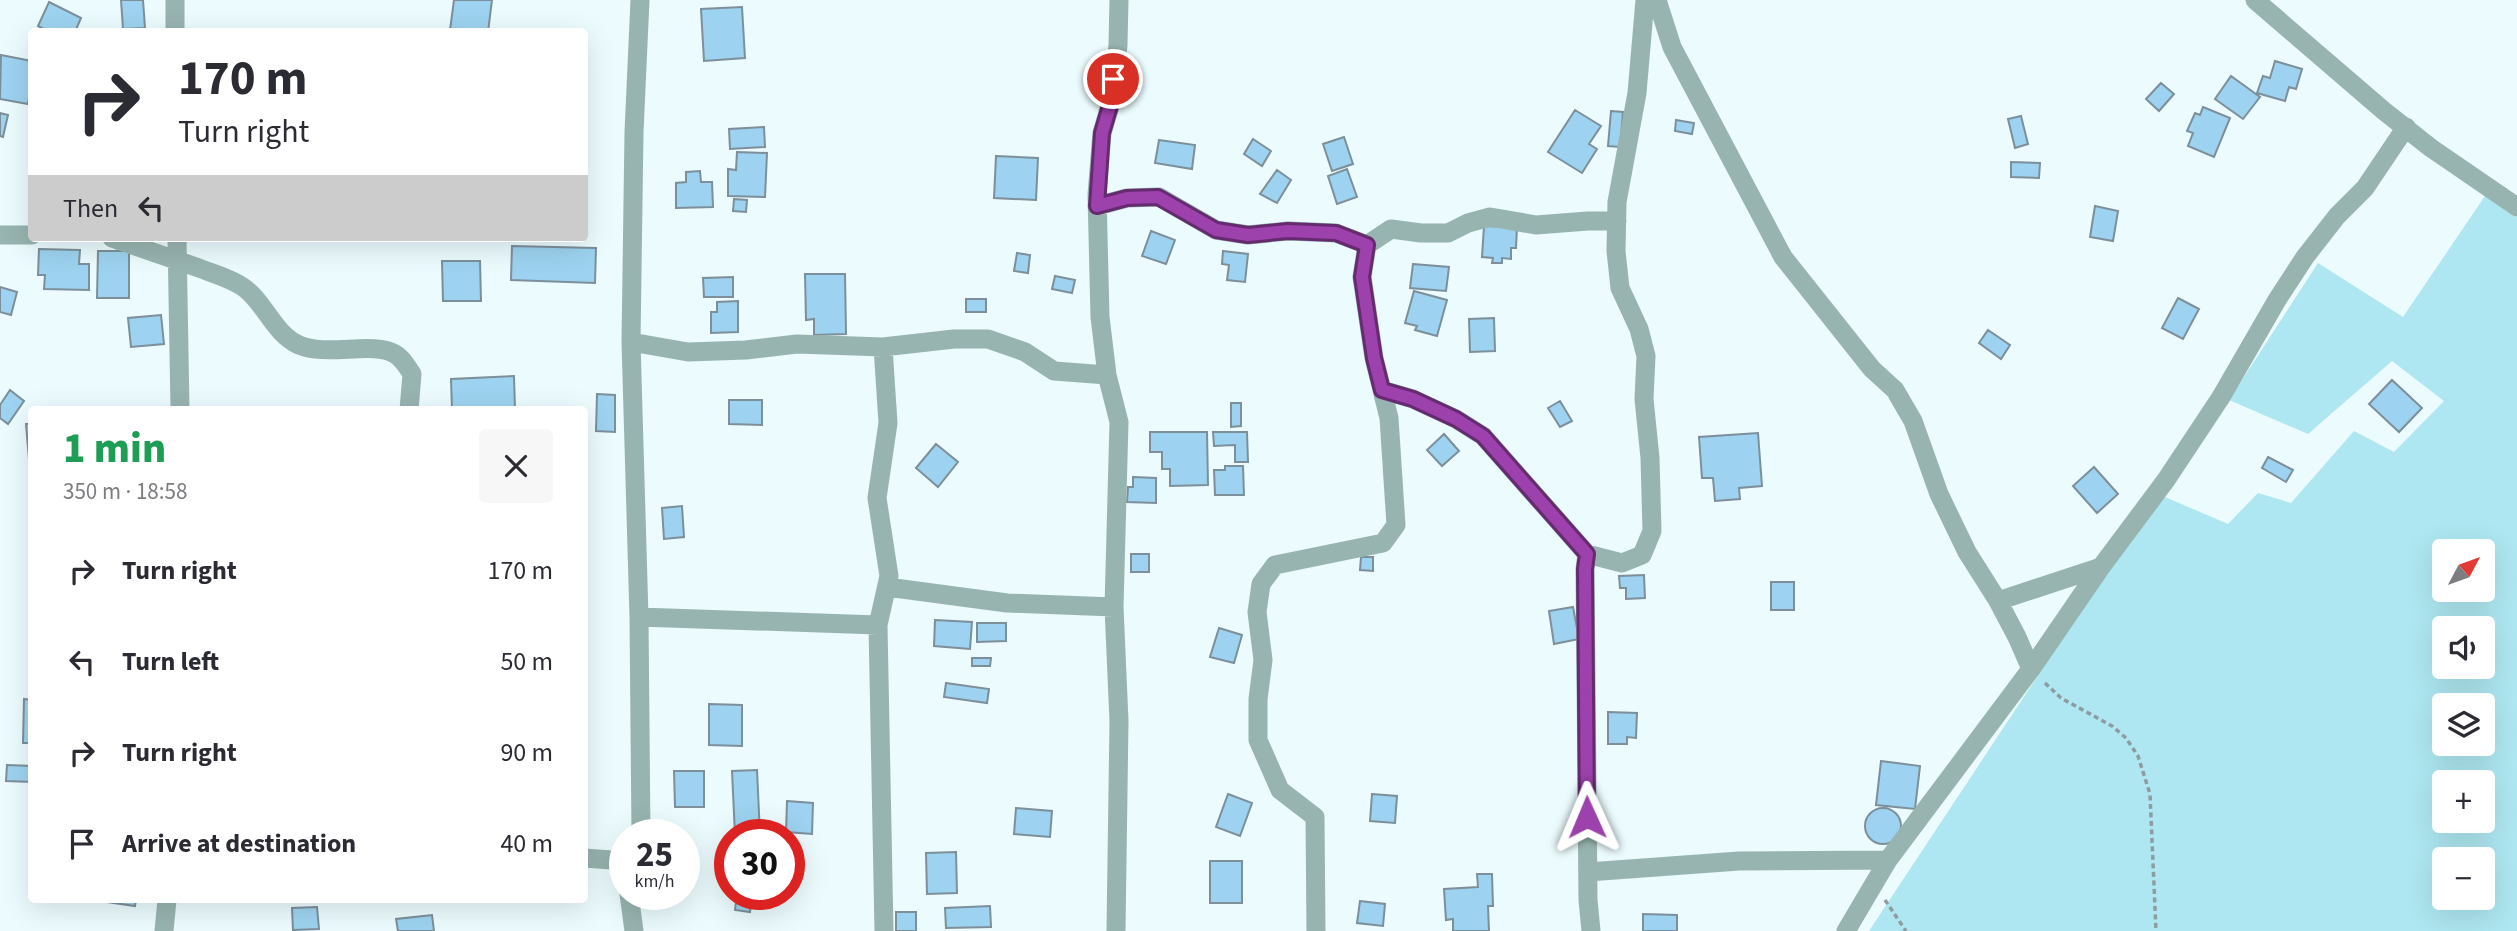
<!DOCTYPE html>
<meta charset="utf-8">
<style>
:root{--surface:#fff;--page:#f7f7f7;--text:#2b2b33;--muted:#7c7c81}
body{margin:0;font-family:"Source Sans 3",sans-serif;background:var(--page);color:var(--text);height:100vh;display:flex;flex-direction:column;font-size:26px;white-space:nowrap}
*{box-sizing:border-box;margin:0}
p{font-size:23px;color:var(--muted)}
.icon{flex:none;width:38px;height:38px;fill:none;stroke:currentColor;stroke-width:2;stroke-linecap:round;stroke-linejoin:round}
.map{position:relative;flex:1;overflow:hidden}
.drawer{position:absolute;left:28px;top:406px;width:560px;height:497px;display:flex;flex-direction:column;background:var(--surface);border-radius:7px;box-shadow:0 7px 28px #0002}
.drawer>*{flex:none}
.hud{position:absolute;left:28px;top:28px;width:560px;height:214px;border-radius:7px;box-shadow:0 7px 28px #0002;background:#fff;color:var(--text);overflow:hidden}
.needle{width:46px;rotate:49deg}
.tools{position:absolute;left:2432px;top:539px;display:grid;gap:14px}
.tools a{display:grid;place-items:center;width:63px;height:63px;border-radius:7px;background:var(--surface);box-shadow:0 7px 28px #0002;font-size:35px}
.speed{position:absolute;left:609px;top:819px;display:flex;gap:14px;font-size:35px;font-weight:700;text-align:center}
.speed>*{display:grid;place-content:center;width:91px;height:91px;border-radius:50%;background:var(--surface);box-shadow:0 7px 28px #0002;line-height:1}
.speed small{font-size:18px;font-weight:400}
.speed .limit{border:10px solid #d22;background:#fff;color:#111}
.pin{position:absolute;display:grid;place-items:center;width:60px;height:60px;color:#fff;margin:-30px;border:4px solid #fff;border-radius:50%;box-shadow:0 2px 7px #0007}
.me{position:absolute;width:77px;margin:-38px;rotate:359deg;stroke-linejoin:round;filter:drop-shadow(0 0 5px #0008)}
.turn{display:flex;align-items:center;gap:24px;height:147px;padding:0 35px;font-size:32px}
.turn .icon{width:91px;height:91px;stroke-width:2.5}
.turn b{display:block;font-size:49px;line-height:60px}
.then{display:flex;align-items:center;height:66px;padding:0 35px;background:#0003;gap:14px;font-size:26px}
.round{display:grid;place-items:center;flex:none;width:74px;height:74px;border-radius:7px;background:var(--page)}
.head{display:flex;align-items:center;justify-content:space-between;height:119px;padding:0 35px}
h1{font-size:42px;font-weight:800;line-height:52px;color:#1e9e55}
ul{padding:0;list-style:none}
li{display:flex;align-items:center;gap:21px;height:91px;padding:0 35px}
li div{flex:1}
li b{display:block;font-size:26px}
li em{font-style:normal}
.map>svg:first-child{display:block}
</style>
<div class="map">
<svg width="2517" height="931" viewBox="0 0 2517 931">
<rect width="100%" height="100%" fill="#ebfbfe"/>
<path fill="#aee7f1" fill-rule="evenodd" d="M2485,196l32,21v714h-648l289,-437 70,30 30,-31 33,10 63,-72 40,21 50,-51 -52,-40 -84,73 -79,-34 89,-137 85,54zM2445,551h38v39h-38zM2445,628h38v39h-38zM2445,705h38v39h-38zM2445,782h38v39h-38zM2445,859h38v39h-38z"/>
<path fill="#9dd3f0" stroke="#7c8f9a" stroke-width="2" d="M121,0h22l2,28 -22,1z
M454,0h38l-4,32 -38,-2z
M49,2l32,16 -6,14h-26l-11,-6z
M742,7l3,51 -41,3 -3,-52z
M1,55l31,6v20l-4,23 -28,-5z
M2275,61l27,8 -6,20 -7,-2 -4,14 -28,-8 6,-17 7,2z
M2231,76l29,21 -17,22 -28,-20z
M2161,83l13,11 -15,17 -13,-12z
M2203,107l27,11 -16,39 -26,-11 5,-13 -6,-2 8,-18 5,2z
M1575,110l26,16 -12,18 8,5 -15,24 -34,-21z
M1611,111l12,1 -3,35 -12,-1z
M0,113l8,2 -5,22 -3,-1z
M2021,116l7,28 -13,4 -7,-29z
M1676,120l18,3 -2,11 -17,-3z
M764,127l1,20 -35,2 -1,-20z
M1344,137l9,27 -21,7 -9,-27z
M1253,139l18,12 -9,15 -18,-12z
M1159,140l36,5 -3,24 -37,-6z
M737,152l30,1 -2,44 -37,-1v-27l8,1z
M996,156l42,2 -2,42 -42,-2z
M2011,162l29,1 -1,15 -28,-1z
M1347,169l10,28 -20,7 -9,-28z
M1277,170l14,10 -14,23 -17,-9z
M700,171l1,11h11l1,25 -37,1v-25l10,-1v-10z
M734,199l13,1 -1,12 -13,-1z
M2095,206l23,5 -5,30 -23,-4z
M1484,226l33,1 -1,21h-5v11l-9,-1v5h-10l1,-5 -11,-1z
M1151,231l24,9 -9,24 -24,-8z
M512,246l84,2 -1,35 -84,-3z
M39,249l41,1 -1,14h10v26l-45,-1 1,-14h-7z
M98,251h31v47h-32z
M1223,251l25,3 -3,28 -18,-2 2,-15 -7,-1z
M1017,253l13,2 -2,18 -14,-2z
M442,261h38l1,40h-38z
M1413,264l36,3 -3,24 -36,-3z
M805,274h40l1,60 -32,1v-16l-8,1z
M1055,276l20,4 -3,13 -20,-4z
M733,277v20h-29l-1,-19z
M0,287l17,5 -6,23 -11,-3z
M1414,291l33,9 -10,36 -22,-6 2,-4 -12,-3z
M2178,298l21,11 -16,30 -21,-11z
M966,299h20v13h-20z
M738,301v31l-27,1v-21h6v-10z
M161,315l3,29 -33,3 -3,-29z
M1494,318l1,33 -25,1 -1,-33z
M1988,330l22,15 -9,14 -22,-16z
M514,376l1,34h-63l-1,-31z
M2392,380l30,28 -23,24 -30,-28z
M10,390l14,11 -16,23 -8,-6v-13z
M597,394l18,1v37l-19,-1z
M729,400h33v25l-33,-1z
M1560,401l12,20 -12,6 -12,-19z
M1231,403h10v23l-10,1z
M26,424h6v59h-1z
M1150,432h57l1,53 -38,1v-17h-8v-17h-12z
M1213,432h34l1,30h-13v-17l-21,1z
M1758,433l4,53 -23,2 1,11 -25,2 -2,-23h-11l-3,-41z
M1444,434l15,17 -17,15 -15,-16z
M936,444l22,18 -20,25 -22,-19z
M2268,457l25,13 -7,12 -24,-14z
M1225,466h18l1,29h-29l-1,-25h11z
M2094,467l24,27 -21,19 -24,-27z
M1133,477l23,1v25l-29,-1 1,-15h5z
M682,506l2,31 -20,2 -2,-31z
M1131,554h18v18h-18z
M1361,557h12v14l-13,-1z
M1644,575l1,23 -19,1v-11h-6l-1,-12z
M1771,582h23v28h-23z
M1573,607l6,32 -25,5 -5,-33z
M935,620l37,2 -2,27 -36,-3z
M977,623h29v18l-29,1z
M1219,628l23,7 -8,28 -24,-6z
M972,658h19l-1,8h-18z
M946,683l43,6 -2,14 -43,-6z
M24,699l8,1v43h-9z
M709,704l33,1v41l-33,-1z
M1608,712l29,1 -1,25 -9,-1v7h-19z
M1881,761l39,5 -5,43 -39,-4z
M7,765l25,1v16l-26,-1z
M757,770l3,65h-25l-3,-64z
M674,771h30v36h-29z
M1228,794l24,9 -12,33 -24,-9z
M1372,794l25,2 -2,27 -25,-2z
M787,801l26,2 -1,31 -26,-2z
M1865 826a18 18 0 1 1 36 0a18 18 0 1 1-36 0Z
M1016,808l36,3 -2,26 -36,-3z
M956,852l1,41 -30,1 -1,-41z
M1210,861h32v42h-32z
M1477,874h15l1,32h-5l1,25h-36v-12l-7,1 -2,-31 34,-2z
M737,894h15l-2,18 -15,-2z
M93,900h43l-1,6z
M1360,901l25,3 -2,22 -26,-3z
M990,906l1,21 -45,1 -1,-20z
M317,907l2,22 -26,1 -1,-22z
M896,912h20v19h-20z
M1643,914l34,1v16h-34z
M432,915l2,16h-36l-2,-12z"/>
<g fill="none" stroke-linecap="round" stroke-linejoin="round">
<path stroke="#8f9c9f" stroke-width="3.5" stroke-dasharray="5 3.5" stroke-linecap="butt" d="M2045,683l16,15 51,28 14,12 12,18 12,38 6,137
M1885,900l21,31"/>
<path stroke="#98b4b0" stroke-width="19" d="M175,0v32
M640,0l-6,132 -3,210 8,275 2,218
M1657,0l15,47 111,210 89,112 23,21 18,31 26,73 28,58 31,49 19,36 14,32
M2255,0l129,111 47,37 86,59
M1097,206l30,-8 32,-1 57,33 32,5 40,-4 48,2 31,12
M0,235h32
M112,238c29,10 58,20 87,30 15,6 31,10 44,19 22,15 30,46 56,58 28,12 74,-4 96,9 7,4 12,12 17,20l-3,36
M177,238l3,172
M631,342l57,10 58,-2 51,-6 86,3 71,-8h34l37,13 29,19 53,4
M883,347l5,76 -11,75 12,78 -11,49 6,306
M1382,390l31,9 43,20 27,17 104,118
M887,587l120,16 107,4
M1998,601l103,-34
M639,617l239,8
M584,858l41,3
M1588,872l151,-11 149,-1
M629,894l5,37
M164,931l3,-31
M1116,931l3,-210 -5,-114 5,-185 -12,-47 -7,-58 -3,-123 5,-61 10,-34 6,-54 1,-45
M1316,931l-1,-114 -35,-27 -22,-50v-41l5,-39 -6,-48 4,-28 14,-19 108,-22 13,-18 -7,-107 -15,-60 -12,-81 5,-32 24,-16 30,4h27l20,-10 22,-6 46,8 52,-4h29
M1591,931l-3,-31 -3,-331 2,-15 35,9 20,-8 10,-24 -2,-73 -6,-59 2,-43 -7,-27 -19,-41 -4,-37 1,-49 20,-109 8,-93
M1846,931l42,-71 143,-191 70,-102 65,-87 55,-83 56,-97 28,-43 32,-41 28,-28 41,-61"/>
</g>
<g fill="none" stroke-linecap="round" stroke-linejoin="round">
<g stroke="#662a70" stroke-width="18">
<path id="route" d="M1113,79l-1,20 -10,34 -5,73 30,-8 31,-1 58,33 32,5 40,-4 48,2 31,12 -5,32 12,81 8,32 31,9 43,20 27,17 104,118 -2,15 2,248"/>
</g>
<use href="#route" stroke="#9d41ac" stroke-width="12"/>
</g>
</svg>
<div class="tools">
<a><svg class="needle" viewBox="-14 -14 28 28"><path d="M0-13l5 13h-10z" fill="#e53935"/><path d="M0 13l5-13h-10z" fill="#7c7c81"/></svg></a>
<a><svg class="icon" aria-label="sound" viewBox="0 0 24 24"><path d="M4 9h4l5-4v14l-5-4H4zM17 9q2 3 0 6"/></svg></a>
<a><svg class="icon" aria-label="layers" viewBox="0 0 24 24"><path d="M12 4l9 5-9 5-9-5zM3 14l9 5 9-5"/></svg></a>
<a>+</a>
<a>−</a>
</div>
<div class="speed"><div>25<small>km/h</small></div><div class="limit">30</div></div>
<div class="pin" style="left:1113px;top:79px;background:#d93025"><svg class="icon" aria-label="arrive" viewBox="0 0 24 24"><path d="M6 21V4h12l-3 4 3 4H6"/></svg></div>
<svg class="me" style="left:1587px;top:817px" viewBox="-20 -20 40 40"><path d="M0-17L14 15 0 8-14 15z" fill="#9d41ac" stroke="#fff" stroke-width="4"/></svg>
<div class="hud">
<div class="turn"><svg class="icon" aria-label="right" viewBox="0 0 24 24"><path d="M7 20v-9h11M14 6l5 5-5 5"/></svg><div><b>170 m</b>Turn right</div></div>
<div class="then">Then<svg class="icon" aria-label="left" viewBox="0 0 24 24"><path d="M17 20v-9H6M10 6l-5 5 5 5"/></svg></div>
</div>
<section class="drawer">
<div class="head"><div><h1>1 min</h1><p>350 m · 18:58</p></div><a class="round"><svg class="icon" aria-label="close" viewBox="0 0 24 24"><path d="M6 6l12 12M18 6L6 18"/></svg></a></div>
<ul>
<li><svg class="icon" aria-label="right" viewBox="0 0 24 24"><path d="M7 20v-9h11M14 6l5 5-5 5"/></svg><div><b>Turn right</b></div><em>170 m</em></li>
<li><svg class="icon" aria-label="left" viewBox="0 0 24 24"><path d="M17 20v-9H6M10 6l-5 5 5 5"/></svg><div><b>Turn left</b></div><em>50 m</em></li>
<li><svg class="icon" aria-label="right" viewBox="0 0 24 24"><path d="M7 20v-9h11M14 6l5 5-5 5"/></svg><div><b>Turn right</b></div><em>90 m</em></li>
<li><svg class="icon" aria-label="arrive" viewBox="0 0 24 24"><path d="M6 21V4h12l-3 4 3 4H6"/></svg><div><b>Arrive at destination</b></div><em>40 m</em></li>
</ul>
</section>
</div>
